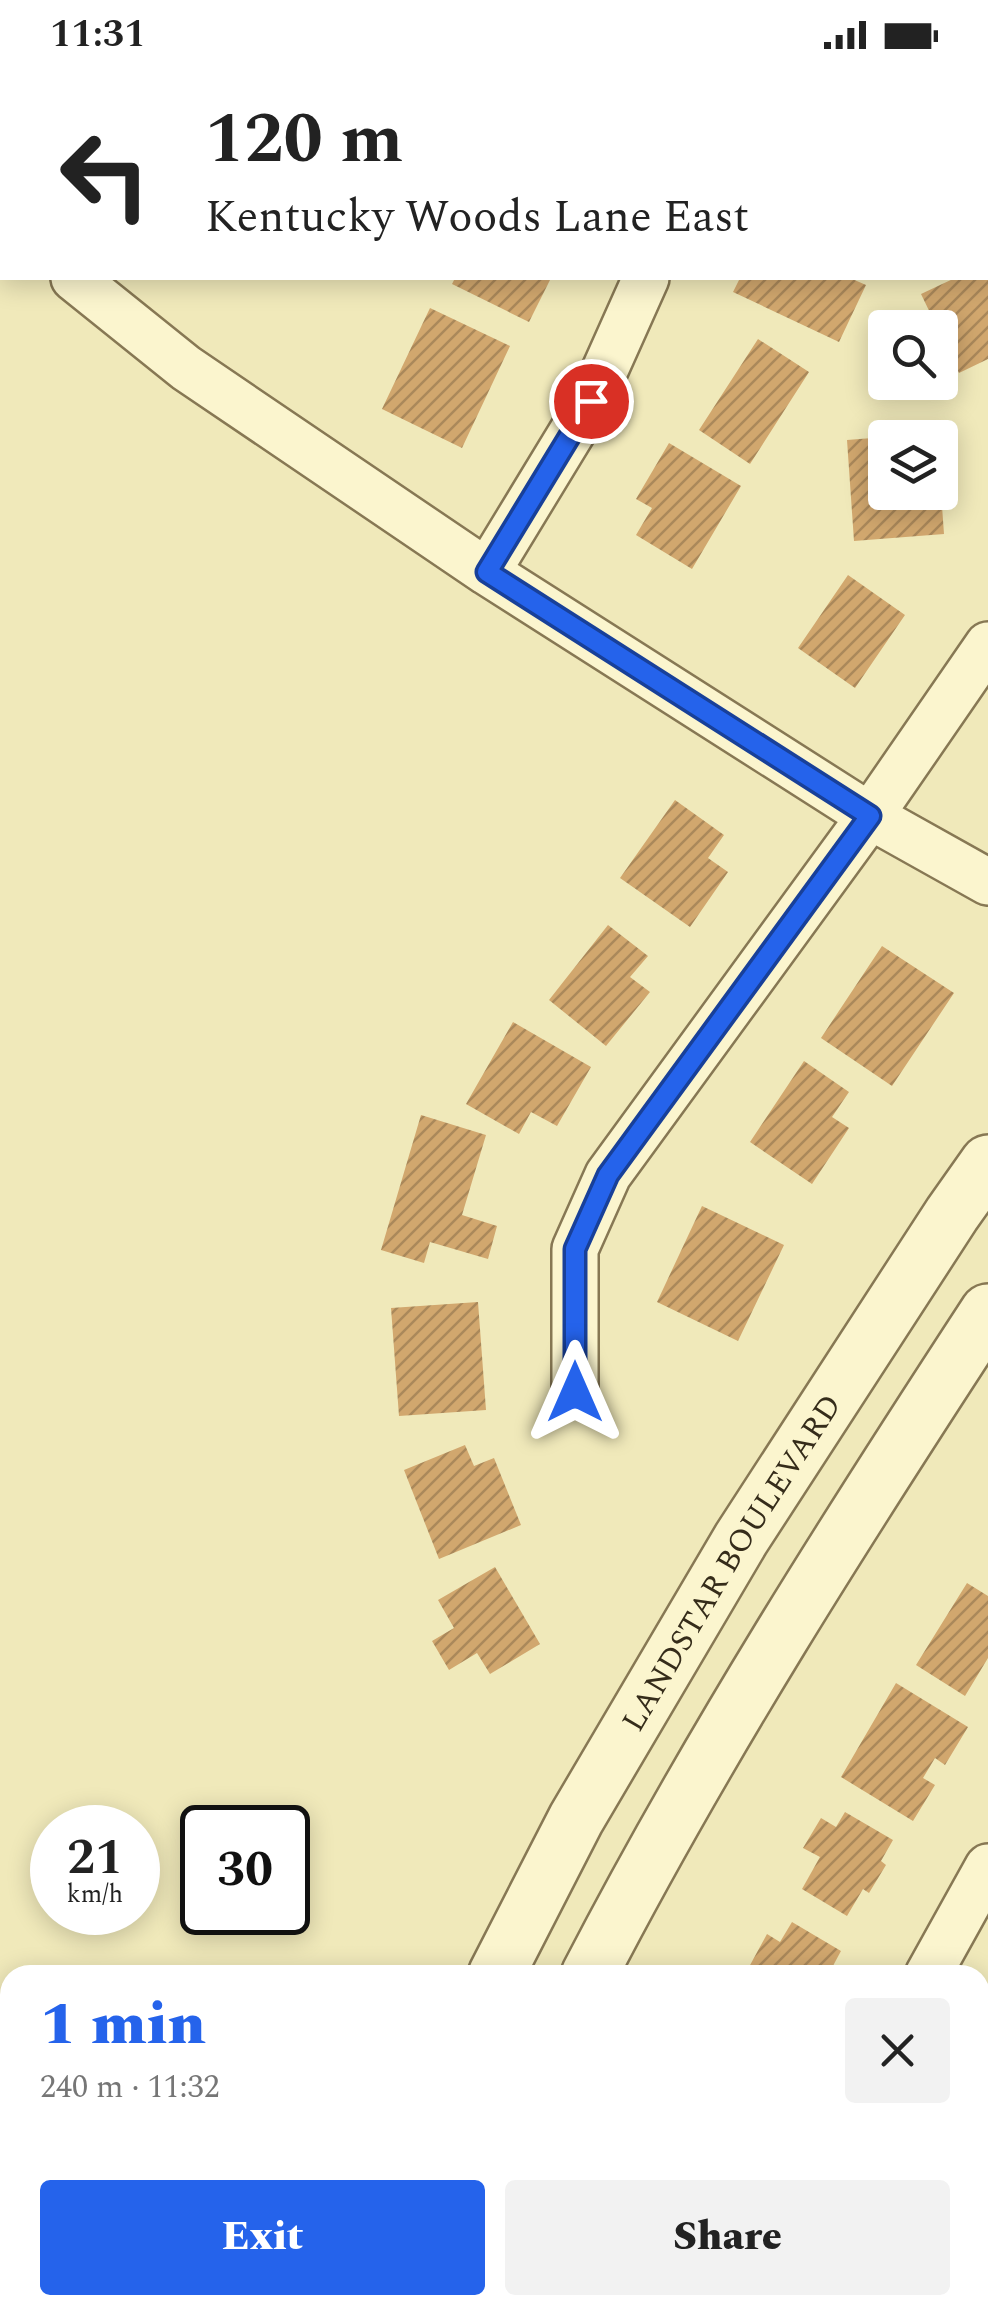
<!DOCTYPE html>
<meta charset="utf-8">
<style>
:root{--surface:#fff;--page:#f2f2f2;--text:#222;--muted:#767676;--accent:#2563eb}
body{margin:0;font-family:Spectral,serif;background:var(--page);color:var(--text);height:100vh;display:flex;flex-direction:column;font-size:38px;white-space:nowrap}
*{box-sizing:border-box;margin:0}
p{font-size:32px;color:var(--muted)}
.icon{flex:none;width:55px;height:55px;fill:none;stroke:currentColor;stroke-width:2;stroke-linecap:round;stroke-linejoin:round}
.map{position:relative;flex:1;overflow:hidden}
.panel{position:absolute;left:0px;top:1895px;width:990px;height:350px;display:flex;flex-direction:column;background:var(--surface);border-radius:30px 30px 0 0;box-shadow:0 5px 25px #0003}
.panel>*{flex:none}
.guide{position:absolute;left:0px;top:0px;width:990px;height:210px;box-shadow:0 5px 25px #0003;background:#fff;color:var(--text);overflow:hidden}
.controls{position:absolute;left:868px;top:240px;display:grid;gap:20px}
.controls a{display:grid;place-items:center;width:90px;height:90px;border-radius:10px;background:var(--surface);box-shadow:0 5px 25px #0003;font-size:50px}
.speed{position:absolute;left:30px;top:1735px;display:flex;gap:20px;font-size:50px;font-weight:700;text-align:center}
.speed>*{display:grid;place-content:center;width:130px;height:130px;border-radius:50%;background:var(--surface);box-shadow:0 5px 25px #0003;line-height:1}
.speed small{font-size:25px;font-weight:400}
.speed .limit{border:5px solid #111;border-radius:15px;background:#fff;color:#111}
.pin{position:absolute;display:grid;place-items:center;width:85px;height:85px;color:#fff;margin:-42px;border:5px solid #fff;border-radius:50%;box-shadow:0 2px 10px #0007}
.me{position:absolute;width:110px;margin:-55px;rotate:0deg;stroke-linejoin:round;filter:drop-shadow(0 0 8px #0008)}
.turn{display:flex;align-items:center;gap:35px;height:210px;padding:0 40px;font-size:45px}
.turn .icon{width:130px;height:130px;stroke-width:2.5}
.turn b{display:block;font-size:70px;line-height:85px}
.round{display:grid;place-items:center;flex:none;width:105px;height:105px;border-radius:10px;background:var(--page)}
.overview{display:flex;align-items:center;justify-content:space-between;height:170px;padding:0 40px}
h1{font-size:60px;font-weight:800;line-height:75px;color:var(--accent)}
.cta{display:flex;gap:20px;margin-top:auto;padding:20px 40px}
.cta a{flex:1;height:115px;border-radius:10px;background:var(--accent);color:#fff;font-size:40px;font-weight:800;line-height:115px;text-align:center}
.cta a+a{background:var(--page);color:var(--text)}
.status{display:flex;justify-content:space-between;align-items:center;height:70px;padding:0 50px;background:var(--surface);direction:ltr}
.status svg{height:28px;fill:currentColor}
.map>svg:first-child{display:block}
</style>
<div class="status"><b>11:31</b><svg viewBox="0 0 49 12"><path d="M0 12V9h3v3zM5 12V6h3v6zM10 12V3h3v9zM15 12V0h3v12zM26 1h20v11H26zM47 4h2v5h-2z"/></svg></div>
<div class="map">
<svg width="988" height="2245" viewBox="0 0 988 2245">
<defs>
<pattern id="building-hatch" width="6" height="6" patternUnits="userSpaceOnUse" patternTransform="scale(2.5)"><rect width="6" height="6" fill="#d1a76e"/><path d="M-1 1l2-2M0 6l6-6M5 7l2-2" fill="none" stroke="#aa885a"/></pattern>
</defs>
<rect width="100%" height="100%" fill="#f0e9ba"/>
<path fill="url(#building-hatch)" d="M455,208h96l-22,44 -77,-38z
M740,208h110l16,7 -27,57 -106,-50z
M955,208h33v81l-29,14 -38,-79z
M430,238l80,38 -48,102 -80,-39z
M758,269l51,33 -59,92 -51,-34z
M885,367v55h56l3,42 -90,7 -7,-101z
M669,373l72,43 -49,83 -56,-34 16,-27 -16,-9z
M848,505l57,40 -50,73 -57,-40z
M675,730l49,35 -16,23 20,14 -38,55 -70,-49z
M608,855l40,31 -18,21 20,15 -44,54 -57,-46z
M882,876l72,47 -62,93 -71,-48z
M513,952l78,45 -34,59 -26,-14 -12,22 -53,-30z
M804,991l45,31 -17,25 17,11 -37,56 -62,-42z
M421,1045l65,20 -24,80 35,11 -9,33 -58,-17 -6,21 -43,-13z
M702,1136l82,39 -46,96 -81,-39z
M478,1232l8,108 -87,6 -8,-108z
M465,1375l9,21 20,-8 27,67 -82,34 -35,-89z
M495,1497l45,77 -50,30 -13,-21 -28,17 -17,-29 22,-13 -16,-28z
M967,1513l21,13v62l-23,38 -49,-31z
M896,1613l72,44 -23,38 -10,-7 -12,20 12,7 -22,36 -72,-44z
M845,1742l48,28 -12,21 5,4 -17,28 -6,-4 -16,27 -45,-27 18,-32 -17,-9 18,-30 15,9z
M792,1852l49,29 -13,24h-64l-15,-8 18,-33 13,8z
M980,2050l8,4v107l-8,-4z
M557,2235h97l-5,10h-97z
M855,2235h62l-5,10h-37z"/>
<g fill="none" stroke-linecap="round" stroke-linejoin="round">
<g stroke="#877854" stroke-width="50">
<path id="minor" d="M0,147l2,2
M74,208l112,90 301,204 383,244 118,66
M487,502l104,-171 55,-123
M575,1322v-143l33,-74 262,-359 118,-171
M928,1905l60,-108
M752,2245l5,-10"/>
</g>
<g stroke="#877854" stroke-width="60">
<g id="tertiary">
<path id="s1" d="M496,1905l80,-156 165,-280 211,-325 36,-51"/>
<path d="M589,1905c119,-230 258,-447 399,-663"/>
<path d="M326,2245l4,-10"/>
<path d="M416,2245l5,-10"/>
</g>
</g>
<use href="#minor" stroke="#fbf5ce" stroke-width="45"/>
<use href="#tertiary" stroke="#fbf5ce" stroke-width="55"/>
</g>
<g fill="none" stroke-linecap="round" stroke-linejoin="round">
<g stroke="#184099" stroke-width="25">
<path id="route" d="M575,1322v-143l33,-74 262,-359 -383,-244 104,-171"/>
</g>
<use href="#route" stroke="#2563eb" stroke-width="18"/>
</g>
<g text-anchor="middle" stroke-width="10" stroke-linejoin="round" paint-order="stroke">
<g font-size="32" fill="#352c1a" stroke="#f7f2ca">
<text dy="11" stroke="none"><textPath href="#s1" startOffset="475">LANDSTAR BOULEVARD</textPath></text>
</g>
</g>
</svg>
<div class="controls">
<a><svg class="icon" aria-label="search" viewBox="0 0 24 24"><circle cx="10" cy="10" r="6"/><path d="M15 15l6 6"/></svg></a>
<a><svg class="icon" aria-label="layers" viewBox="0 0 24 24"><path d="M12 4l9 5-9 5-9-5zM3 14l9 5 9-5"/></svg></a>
</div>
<div class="speed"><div>21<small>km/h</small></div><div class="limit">30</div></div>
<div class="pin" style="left:591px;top:331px;background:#d93025"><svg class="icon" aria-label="arrive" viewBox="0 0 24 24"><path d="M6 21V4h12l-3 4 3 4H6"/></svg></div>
<svg class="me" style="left:575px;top:1322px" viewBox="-20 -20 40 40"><path d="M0-17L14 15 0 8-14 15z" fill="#2563eb" stroke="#fff" stroke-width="4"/></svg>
<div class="guide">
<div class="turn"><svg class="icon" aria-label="left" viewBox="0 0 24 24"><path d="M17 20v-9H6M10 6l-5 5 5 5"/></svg><div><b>120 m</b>Kentucky Woods Lane East</div></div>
</div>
<section class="panel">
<div class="overview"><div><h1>1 min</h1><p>240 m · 11:32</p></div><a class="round"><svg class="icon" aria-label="close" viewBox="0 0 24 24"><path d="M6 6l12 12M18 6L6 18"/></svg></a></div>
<div class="cta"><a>Exit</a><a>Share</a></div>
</section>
</div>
